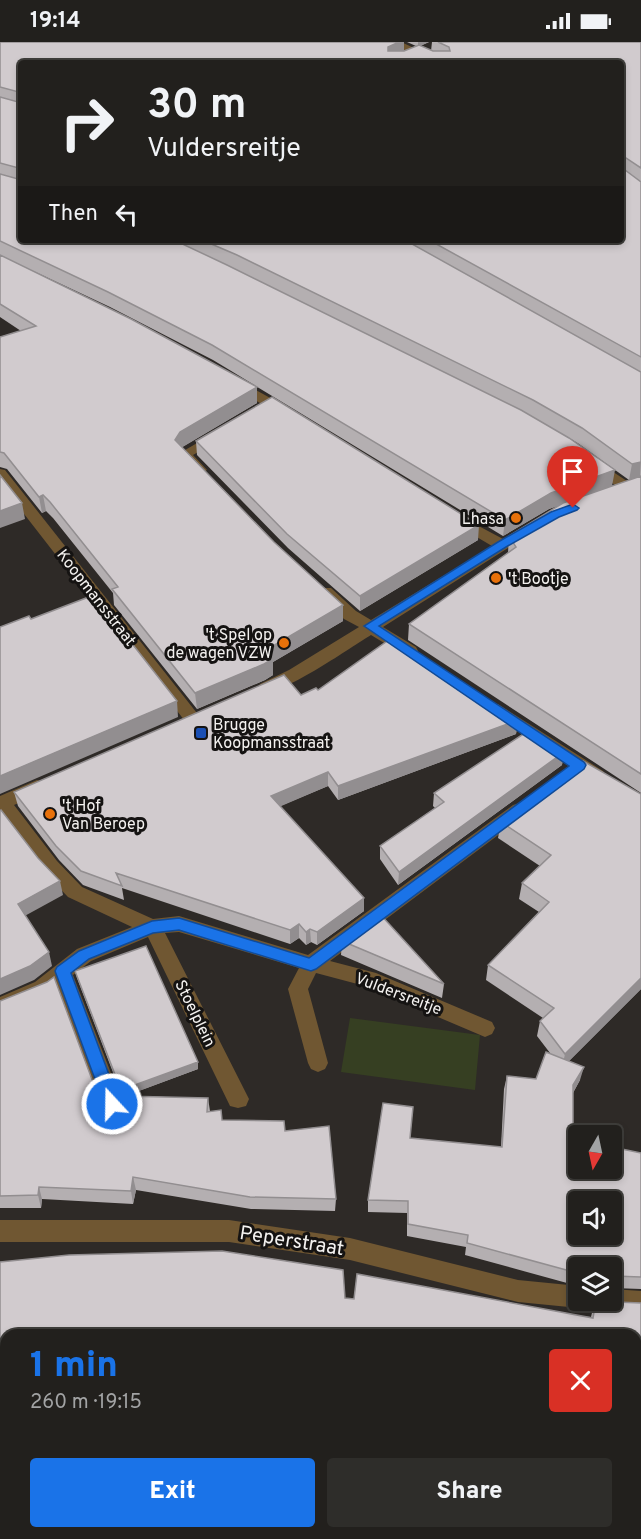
<!DOCTYPE html>
<meta charset="utf-8">
<style>
:root{--surface:#22201d;--page:#2e2d2a;--text:#f1f3f6;--muted:#a2a3a4;--line:#3f3e3b;--accent:#1a73e8}
body{margin:0;font-family:Overpass,sans-serif;background:var(--page);color:var(--text);height:100vh;display:flex;flex-direction:column;font-size:22px;white-space:nowrap}
*{box-sizing:border-box;margin:0}
p{font-size:20px;color:var(--muted)}
.icon{flex:none;width:33px;height:33px;fill:none;stroke:currentColor;stroke-width:2;stroke-linecap:round;stroke-linejoin:round}
.map{position:relative;flex:1;overflow:hidden}
.panel{position:absolute;left:0px;top:1287px;width:642px;height:210px;display:flex;flex-direction:column;background:var(--surface);border-radius:18px 18px 0 0;box-shadow:0 3px 9px #0003,0 0 0 2px var(--line)}
.panel>*{flex:none}
.top-card{position:absolute;left:18px;top:18px;width:606px;height:183px;border-radius:6px;box-shadow:0 3px 9px #0003,0 0 0 2px var(--line);background:#22201d;color:var(--text);overflow:hidden}
.needle{width:39px;rotate:189deg}
.controls{position:absolute;left:568px;top:1083px;display:grid;gap:12px}
.controls a{display:grid;place-items:center;width:54px;height:54px;border-radius:6px;background:var(--surface);box-shadow:0 3px 9px #0003,0 0 0 2px var(--line);font-size:30px}
.pin{position:absolute;display:grid;place-items:center;width:51px;height:51px;color:#fff;margin:-62px -26px;border-radius:50% 50% 50% 0;rotate:-45deg;box-shadow:0 0 6px #0007}
.pin .icon{rotate:45deg}
.me{position:absolute;width:66px;margin:-33px;rotate:339deg;stroke-linejoin:round;filter:drop-shadow(0 0 4px #0008)}
.turn{display:flex;align-items:center;gap:21px;height:126px;padding:0 30px;font-size:27px}
.turn .icon{width:78px;height:78px;stroke-width:2.5}
.turn b{display:block;font-size:42px;line-height:51px}
.then{display:flex;align-items:center;height:57px;padding:0 30px;background:#0003;gap:12px;font-size:22px}
.round{display:grid;place-items:center;flex:none;width:63px;height:63px;border-radius:6px;background:var(--page)}
.head{display:flex;align-items:center;justify-content:space-between;height:102px;padding:0 30px}
h1{font-size:36px;font-weight:800;line-height:45px;color:var(--accent)}
.cta{display:flex;gap:12px;margin-top:auto;padding:12px 30px}
.cta a{flex:1;height:69px;border-radius:6px;background:var(--accent);color:#fff;font-size:24px;font-weight:800;line-height:69px;text-align:center}
.cta a+a{background:var(--page);color:var(--text)}
.status{display:flex;justify-content:space-between;align-items:center;height:42px;padding:0 30px;background:var(--surface);direction:ltr}
.status svg{height:16px;fill:currentColor}
.map>svg:first-child{display:block}
</style>
<div class="status"><b>19:14</b><svg viewBox="0 0 49 12"><path d="M0 12V9h3v3zM5 12V6h3v6zM10 12V3h3v9zM15 12V0h3v12zM26 1h20v11H26zM47 4h2v5h-2z"/></svg></div>
<div class="map">
<svg width="641" height="1497" viewBox="0 0 641 1497">
<rect width="100%" height="100%" fill="#2e2a27"/>
<path fill="#363f22" d="M350,976l130,17 -5,55 -134,-18z
M6,1431v60h444l-9,6h-441v-63z"/>
<g fill="none" stroke-linecap="round" stroke-linejoin="round">
<path fill="#705732" fill-rule="evenodd" d="M387,0h14l46,21h-14z
M236,337l56,31 2,3 -7,4 -5,-1 -51,-30 -2,-3z
M216,390l7,4 -2,3 -28,16 14,15 -7,4c-8,-2 -21,-13 -20,-21z
M595,418l38,25 2,3 -2,3h-10l-33,-24 -2,-3 2,-3z
M0,427l5,1 195,247 3,4 -3,4h-12l-188,-242z
M458,473l45,24 22,-13h10l3,3 -155,98 33,20 2,4 -2,4h-12l-33,-20c-20,12 -92,63 -111,57l-2,-4 2,-4 29,-14 70,-43 -15,-8 -25,-23 -2,-4 2,-4h12l25,23 15,9 121,-74 -39,-23 -3,-3z
M498,662l105,67 3,5 -3,5 -6,2 -6,-2 -99,-67 -3,-4 3,-4z
M37,738l6,2 3,5 -3,5 -29,13 43,56 25,26 71,32 26,-3 129,39 205,-150 6,-2 6,2 3,5 -3,5 -195,146 46,12 116,49 3,6 -3,6 -7,3 -120,-51 -49,-13 -8,16 20,74 -3,6 -7,3 -7,-3 -3,-6 -20,-74 11,-21 -120,-36 -14,1 84,166 -3,7 -8,2 -8,-2 -82,-169 -57,24 -18,14 50,129 -3,7 -8,2 -8,-2 -46,-124 -9,7 -49,21v-18l35,-15 42,-33 55,-22 -64,-30 -25,-26 -43,-57v-18z
M0,1178h229l121,18 168,42 61,6v14h10l-2,5 -8,3 -61,-6 -168,-42 -121,-18h-229z
M612,1247l29,2v22l-29,-2 -8,-3 -4,-8h12z"/>
</g>
<path fill="#b4afb1" fill-rule="evenodd" d="M0,0h404v9l12,-5 -9,-4h22l-9,4 11,5 1,-9h209v751l-233,-153 1,-16 99,-71 1,-17 51,-31 -11,4 -46,27 -290,-176 -103,-53 -81,-38 228,118v16l-75,44 92,95 69,63v16l-70,41v13l-8,5 -68,29 -83,-104 -1,-12 -60,-75 -7,-7 -4,2 -35,-44 -7,-2v-130l21,-6 -21,-14zM621,21v177h-600zM571,397l8,5 50,36 -17,6z
M196,399l282,99 -118,71 -72,-63 -91,-93z
M318,648l200,30 -2,14 -178,66 -10,-14 -48,20 84,92v13l-47,34 -6,-3 -5,3 -7,-7 -9,6 -168,-56 2,12 -41,-15 -24,-25 -41,-54 -4,-14 287,-97z
M564,710l-2,13 -164,120 -18,-26v-13l55,-38 -2,-2 1,-13z
M583,719l58,228 -72,72 11,19 -7,13v47l68,13v136l-28,-1 -1,3v-23h-33v16l-12,-1 -102,-28 1,-8 -59,-11v-23l-39,-1v-12l42,-62 91,9 3,-58 3,-13 29,3 14,-26 -13,-17 3,-15 3,-3 -57,-38 2,-15 51,-53 -20,-13 3,-16 18,-17 -42,-28 3,-16z
M342,899l102,43 -2,14 -101,-43z
M75,929l123,98 -73,27 83,2 2,13 12,9 63,11 51,68 -1,12 -84,-2 -115,-19 -3,14 -91,-5 -1,9h-41v-207l97,92v2l4,5 9,2 8,-2 4,-4 -45,-118z
M0,1220l345,36 246,19 4,-17h17l4,2 25,1v95h-5v-63h-630v138l-6,3z"/>
<path fill="#928e90" d="M399,0h5v11l-17,10 1,-16z
M418,0h11l-11,5z
M257,345v16l-76,45 -6,-8 5,-8z
M641,420l-1,15 -11,3 3,-16z
M615,428l-3,16 -63,23 -46,27 2,-16 46,-27z
M43,453l3,16 -4,2 -3,-16z
M22,461l3,16 -25,9v-17z
M479,483l-1,15 -118,71v-15z
M343,563v16l-70,41v13l-8,5 -68,29 -2,-16 71,-43z
M177,659l1,16 -178,77v-18z
M518,678l-2,14 -178,66v-14z
M564,710l-2,13 -164,120 1,-13z
M328,730v14l-56,24 -1,-14z
M60,839l3,14 -42,23 -3,-14z
M364,856v13l-47,34v-13z
M299,882v14l-9,6v-14z
M310,887l1,13 -5,3v-13z
M49,910l3,14 -18,14 -34,15v-16z
M641,936v11l-79,79 3,-14z
M198,1020v7l-75,28 -2,-7z
M584,1025l-4,13 -10,18 3,-13z
M133,1135l3,13 -3,14 -2,-13z
M39,1145l3,12 -1,9 -3,-13z
M6,1423v8l-6,3v-9z"/>
<path fill="#d1cbce" stroke="#928e90" stroke-width="1.5" fill-rule="evenodd" d="M0,0h399l-11,5v4h16l15,-6 14,6h17l-1,-4 -11,-5h203v126l-18,-12 -2,11v-104h-600v36l-2,-7 -19,-5z
M0,55l18,5 3,-2v77l-2,-9 -19,-5z
M621,125l20,15v175l-212,-117h192z
M0,132l18,5 3,-2v63h153l53,25 294,145 48,28 46,32 -64,23 -46,27 -293,-175 -104,-53 -108,-51z
M202,198h203l236,132v90l-9,2 -50,-36 -49,-28 -296,-145z
M0,213l131,64 126,68 -77,45 -5,8 99,102 69,63 -77,45 7,9 -9,5 -69,29 -83,-104 6,-2 -68,-85 -7,-7 -4,2 -35,-44 -4,-1v-115l36,-11 -36,-22z
M272,355l207,128 -119,71 -73,-62 -91,-93z
M0,433l22,28 -22,8z
M641,434v298l-232,-150 107,-77 -7,-11 54,-33z
M94,553l83,106 -177,75v-149l29,-11 2,3z
M393,595l125,83 -180,66 -10,-14 -57,24 93,102 -47,34 -7,-3 -4,3 -7,-8 -9,6 -174,-57 6,13 -41,-15 -25,-25 -42,-54 270,-117 17,20 15,-7 2,2z
M531,687l33,23 -165,120 -19,-26 64,-44 -10,-9z
M583,719l58,33v184l-76,76 -25,-33 14,-13 -66,-43 61,-63 -27,-19 29,-28 -50,-33z
M1,768l37,48 22,23 -42,23 31,48 -19,14 -30,13v-168z
M379,871l65,71 -102,-43z
M146,904l52,116 -77,28 -46,-119z
M54,935l43,116 -7,2 8,1 3,4 9,2 8,-2 3,-4 87,2 -1,14 14,-2 1,10 62,1 1,10 44,-5 7,73 -86,-2 -117,-20 -2,14 -92,-4 -1,8 -38,1v-195l47,-19z
M546,1010l38,15 -11,18v55l6,2v26h33v-21l29,6v124l-27,-1v10h-2v-18h-33v4l-9,-1 -103,-28 1,-8 -60,-11v-23l-40,-1 15,-97 30,4 -3,31 92,9 5,-71 29,3zM579,1160h33v32h-33z
M222,1209l121,19 2,28 9,1 3,-25 236,44 3,-18h16l4,2 25,1v84h-5v-52h-438v-2l-40,2h-152v35l-6,1v-109l69,-7z
M6,1337v86l-6,2v-86z
M641,1388v109h-139l10,-6h124v-100z"/>
<path fill="#1a73e8" stroke="#114b97" stroke-width="1.5" d="M573,462l6,4 -2,2 -18,7 -53,30 -127,79 205,136 2,3 -2,4 -268,200 -5,2 -132,-41 -26,3 -64,26 -18,14 49,131 -2,5 -6,2 -6,-2 -51,-138 2,-4 22,-16 73,-30 27,-3 130,40 260,-192 -205,-140 134,-84 53,-30z"/>
<g fill="#e8710a" stroke="#151312" stroke-width="2">
<circle cx="516" cy="476" r="6"/>
<circle cx="496" cy="536" r="6"/>
<circle cx="284" cy="601" r="6"/>
<circle cx="50" cy="772" r="6"/>
</g>
<rect fill="#1a4fb4" stroke="#151312" stroke-width="2" x="195" y="685" width="12" height="12" rx="3"/>
<g text-anchor="middle" stroke-width="6" stroke-linejoin="round" paint-order="stroke">
<g font-size="16" fill="#f4f2f0" stroke="#151312" text-anchor="start">
<text x="504" y="482" text-anchor="end">Lhasa</text>
<text x="508" y="542">'t Bootje</text>
<text x="272" y="598" text-anchor="end">'t Spel op<tspan x="272" dy="18">de wagen VZW</tspan></text>
<text x="213" y="688">Brugge<tspan x="213" dy="18">Koopmansstraat</tspan></text>
<text x="62" y="769">'t Hof<tspan x="62" dy="18">Van Beroep</tspan></text>
</g>
<g font-size="16" fill="#f4f2f0" stroke="#151312">
<text transform="translate(97 555) rotate(52)" y="6">Koopmansstraat</text>
<text transform="translate(399 951) rotate(21)" y="6">Vuldersreitje</text>
<text transform="translate(196 971) rotate(64)" y="6">Stoelplein</text>
</g>
<g font-size="20" fill="#f4f2f0" stroke="#151312">
<text transform="translate(292 1198) rotate(9)" y="7">Peperstraat</text>
</g>
</g>
</svg>
<div class="controls">
<a><svg class="needle" viewBox="-14 -14 28 28"><path d="M0-13l5 13h-10z" fill="#e53935"/><path d="M0 13l5-13h-10z" fill="#a2a3a4"/></svg></a>
<a><svg class="icon" aria-label="sound" viewBox="0 0 24 24"><path d="M4 9h4l5-4v14l-5-4H4zM17 9q2 3 0 6"/></svg></a>
<a><svg class="icon" aria-label="layers" viewBox="0 0 24 24"><path d="M12 4l9 5-9 5-9-5zM3 14l9 5 9-5"/></svg></a>
</div>
<div class="pin" style="left:573px;top:466px;background:#d93025"><svg class="icon" aria-label="arrive" viewBox="0 0 24 24"><path d="M6 21V4h12l-3 4 3 4H6"/></svg></div>
<svg class="me" style="left:112px;top:1062px" viewBox="-20 -20 40 40"><circle r="17" fill="#1a73e8" stroke="#fff" stroke-width="3"/><path d="M0-11L8 9 0 5-8 9z" fill="#fff"/></svg>
<div class="top-card">
<div class="turn"><svg class="icon" aria-label="right" viewBox="0 0 24 24"><path d="M7 20v-9h11M14 6l5 5-5 5"/></svg><div><b>30 m</b>Vuldersreitje</div></div>
<div class="then">Then<svg class="icon" aria-label="left" viewBox="0 0 24 24"><path d="M17 20v-9H6M10 6l-5 5 5 5"/></svg></div>
</div>
<section class="panel">
<div class="head"><div><h1>1 min</h1><p>260 m · 19:15</p></div><a class="round" style="background:#d93025;color:#fff"><svg class="icon" aria-label="close" viewBox="0 0 24 24"><path d="M6 6l12 12M18 6L6 18"/></svg></a></div>
<div class="cta"><a>Exit</a><a>Share</a></div>
</section>
</div>
